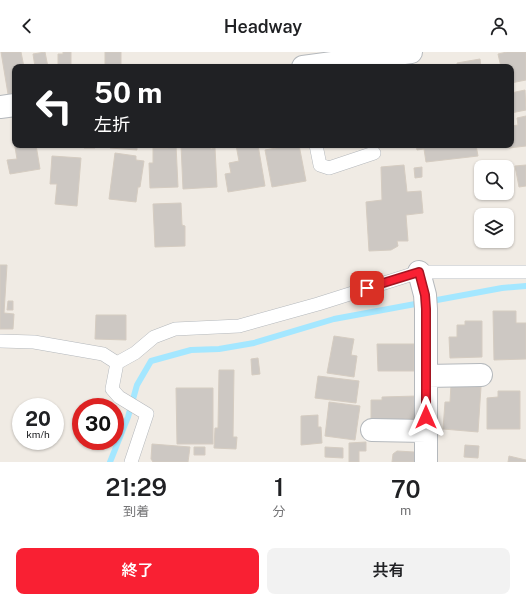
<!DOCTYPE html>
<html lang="ja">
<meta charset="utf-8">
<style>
:root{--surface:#fff;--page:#f2f2f2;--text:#202124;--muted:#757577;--accent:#f92033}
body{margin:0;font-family:"Public Sans","Noto Sans JP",sans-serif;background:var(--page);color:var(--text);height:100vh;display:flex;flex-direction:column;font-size:15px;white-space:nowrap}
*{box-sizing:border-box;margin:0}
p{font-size:13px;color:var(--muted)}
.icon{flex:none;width:22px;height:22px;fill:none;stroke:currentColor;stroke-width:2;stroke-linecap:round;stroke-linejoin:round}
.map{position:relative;height:410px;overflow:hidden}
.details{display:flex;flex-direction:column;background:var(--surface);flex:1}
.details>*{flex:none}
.top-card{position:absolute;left:12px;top:12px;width:502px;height:84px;border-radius:8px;box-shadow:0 1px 3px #0004;background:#202124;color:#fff;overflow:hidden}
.buttons{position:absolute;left:474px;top:108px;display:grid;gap:8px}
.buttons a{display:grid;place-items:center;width:40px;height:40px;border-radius:8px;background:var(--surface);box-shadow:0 1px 3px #0004;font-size:20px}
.speed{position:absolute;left:12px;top:346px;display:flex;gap:8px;font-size:20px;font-weight:700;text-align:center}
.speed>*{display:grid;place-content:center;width:52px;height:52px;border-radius:50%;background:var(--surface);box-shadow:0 1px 3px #0004;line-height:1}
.speed small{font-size:10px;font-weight:400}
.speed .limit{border:6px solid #d22;background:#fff;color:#111}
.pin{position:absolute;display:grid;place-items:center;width:34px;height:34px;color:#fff;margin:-17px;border-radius:8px;box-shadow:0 2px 6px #0006}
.me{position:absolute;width:44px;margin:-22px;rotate:0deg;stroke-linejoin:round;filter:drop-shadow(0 0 3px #0008)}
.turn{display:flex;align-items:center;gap:14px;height:84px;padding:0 16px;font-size:18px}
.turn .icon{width:52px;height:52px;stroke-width:2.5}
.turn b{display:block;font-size:28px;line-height:34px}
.eta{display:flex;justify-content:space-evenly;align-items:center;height:68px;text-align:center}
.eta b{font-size:24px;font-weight:600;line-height:28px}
.cta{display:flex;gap:8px;margin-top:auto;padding:8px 16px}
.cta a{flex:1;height:46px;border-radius:8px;background:var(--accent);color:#fff;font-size:16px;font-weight:600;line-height:46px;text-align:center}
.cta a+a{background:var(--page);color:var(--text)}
header{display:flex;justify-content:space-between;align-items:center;height:52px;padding:0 16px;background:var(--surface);font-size:18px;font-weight:600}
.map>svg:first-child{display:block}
</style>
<header><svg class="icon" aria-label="back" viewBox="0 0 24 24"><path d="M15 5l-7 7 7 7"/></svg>Headway<svg class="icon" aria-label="person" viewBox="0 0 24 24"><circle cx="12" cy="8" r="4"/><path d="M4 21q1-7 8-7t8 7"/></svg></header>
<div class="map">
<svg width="526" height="410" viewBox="0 0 526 410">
<rect width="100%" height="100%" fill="#f0ebe4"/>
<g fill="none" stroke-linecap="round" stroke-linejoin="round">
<path stroke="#a4e7ff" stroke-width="6" d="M110,410l18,-45 9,-32 14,-24 40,-11 28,-1 35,-6 80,-24 168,-31 24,-2"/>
</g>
<path fill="#cdc8c3" stroke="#d5ccc1" d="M1,0h20l3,15h-9v25l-7,2z
M45,0l3,15h-13l-2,-13z
M63,0h8v15h-13v-13h5z
M105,0h16v13l-16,1z
M507,0h19v28l-15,3v-16h-10l-3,-13z
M480,7l1,8h-24v-4z
M525,38l1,20 -15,3v-20z
M526,64v30l-17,2 -1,-3h3v-19l7,-1 -1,-7z
M13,83h2v10h21l4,24 -30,5 -3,-14 10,-1z
M83,93h12v3h-11z
M110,93h27v5l-27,-2z
M168,93h8l2,42 -28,1 -1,-25h4v-15h15z
M181,93h18v1h9l3,3 4,-1 2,39 -34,2z
M236,93h22l7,41 -37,6 -3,-18 6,-1 -2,-10 10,-2z
M293,93h6l7,36 -34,6 -7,-37z
M416,93h60l2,11 -52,6 -2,-13 -7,1z
M115,101l21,3v4l8,1 -4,26h-2l-2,15 -27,-3z
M52,104l29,2 -4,48 -22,-2 2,-20h-7z
M404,113l3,27 14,-1 2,22 -17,2 2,26h-11l1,5 -7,4 -22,1 -3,-49 16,-2 -1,-33z
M526,113v21l-7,1 -4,-21z
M422,115v10l-7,1 -1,-10z
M181,151l1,22 3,1v20l-30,1 -2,-43z
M0,213h7l-3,48 10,1 -1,15h-13z
M8,249h5v9h-6z
M493,259h23v12h10v36l-32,1z
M96,263h30v25l-31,-1z
M465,269h17v36l-32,1 -1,-21h8v-12h8z
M334,284l20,3 -3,16 6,1 -3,21 -27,-4z
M377,292h37v27h-36z
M258,306l2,16 -8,1 -1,-16z
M219,318h15l-1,67h4l-1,12 -22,-1 1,-20h3z
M318,324l41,5 -3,22 -41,-5z
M451,332l30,3 -3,45 -35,-3 2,-27h5z
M176,336h37v56h-36z
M498,339h22v38h-33v-31l11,-1z
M417,344v23h-13v6l-33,-2v-23h11v-3z
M329,350l31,4 -5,34 -30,-4z
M318,363v12h3l1,16 -21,2v-29z
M366,390v9h-7v11h-10v-19z
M152,392l38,3 -2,15h-35l-2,-3z
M465,393l14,1 -1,12 -14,-1z
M194,395h11v8h-11z
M325,395l18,1v10l-18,-1z
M397,399l17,1 9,10h-31l1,-8z
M509,404l17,4v2h-18z"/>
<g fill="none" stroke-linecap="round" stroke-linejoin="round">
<g stroke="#b4b8bc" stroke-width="14">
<path id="service" d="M316,93l4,20 9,3 45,-15
M0,289l34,1 69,12 14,9 18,-10 19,-16 21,-8 64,-3 79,-22 101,-32h107
M117,311l-5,26 7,8 28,17 -16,48"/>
</g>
<g stroke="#b4b8bc" stroke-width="24">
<path id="minor" d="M303,15l108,-15
M0,55l15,-2
M419,220l6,23 1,14v153
M426,324l55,-1
M372,378l54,1"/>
</g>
<use href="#service" stroke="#fff" stroke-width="13"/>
<use href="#minor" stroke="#fff" stroke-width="22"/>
</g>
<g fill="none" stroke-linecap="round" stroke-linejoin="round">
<g stroke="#a21521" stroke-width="10">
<path id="route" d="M367,236l52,-16 6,23 1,14v108"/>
</g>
<use href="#route" stroke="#f92033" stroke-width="7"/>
</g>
</svg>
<div class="buttons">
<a><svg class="icon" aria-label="search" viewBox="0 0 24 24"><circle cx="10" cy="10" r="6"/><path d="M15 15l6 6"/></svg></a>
<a><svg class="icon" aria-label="layers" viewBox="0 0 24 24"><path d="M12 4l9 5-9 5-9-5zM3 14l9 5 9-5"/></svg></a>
</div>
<div class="speed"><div>20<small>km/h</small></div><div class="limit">30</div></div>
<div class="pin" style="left:367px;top:236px;background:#d93025"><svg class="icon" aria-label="arrive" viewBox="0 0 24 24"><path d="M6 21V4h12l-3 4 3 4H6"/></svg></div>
<svg class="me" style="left:426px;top:365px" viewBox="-20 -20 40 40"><path d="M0-17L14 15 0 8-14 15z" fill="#f92033" stroke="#fff" stroke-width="4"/></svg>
<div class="top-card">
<div class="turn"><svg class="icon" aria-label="left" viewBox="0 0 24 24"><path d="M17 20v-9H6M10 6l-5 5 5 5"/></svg><div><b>50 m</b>左折</div></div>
</div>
</div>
<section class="details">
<div class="eta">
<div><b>21:29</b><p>到着</p></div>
<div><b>1</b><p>分</p></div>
<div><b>70</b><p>m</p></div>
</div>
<div class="cta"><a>終了</a><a>共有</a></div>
</section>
